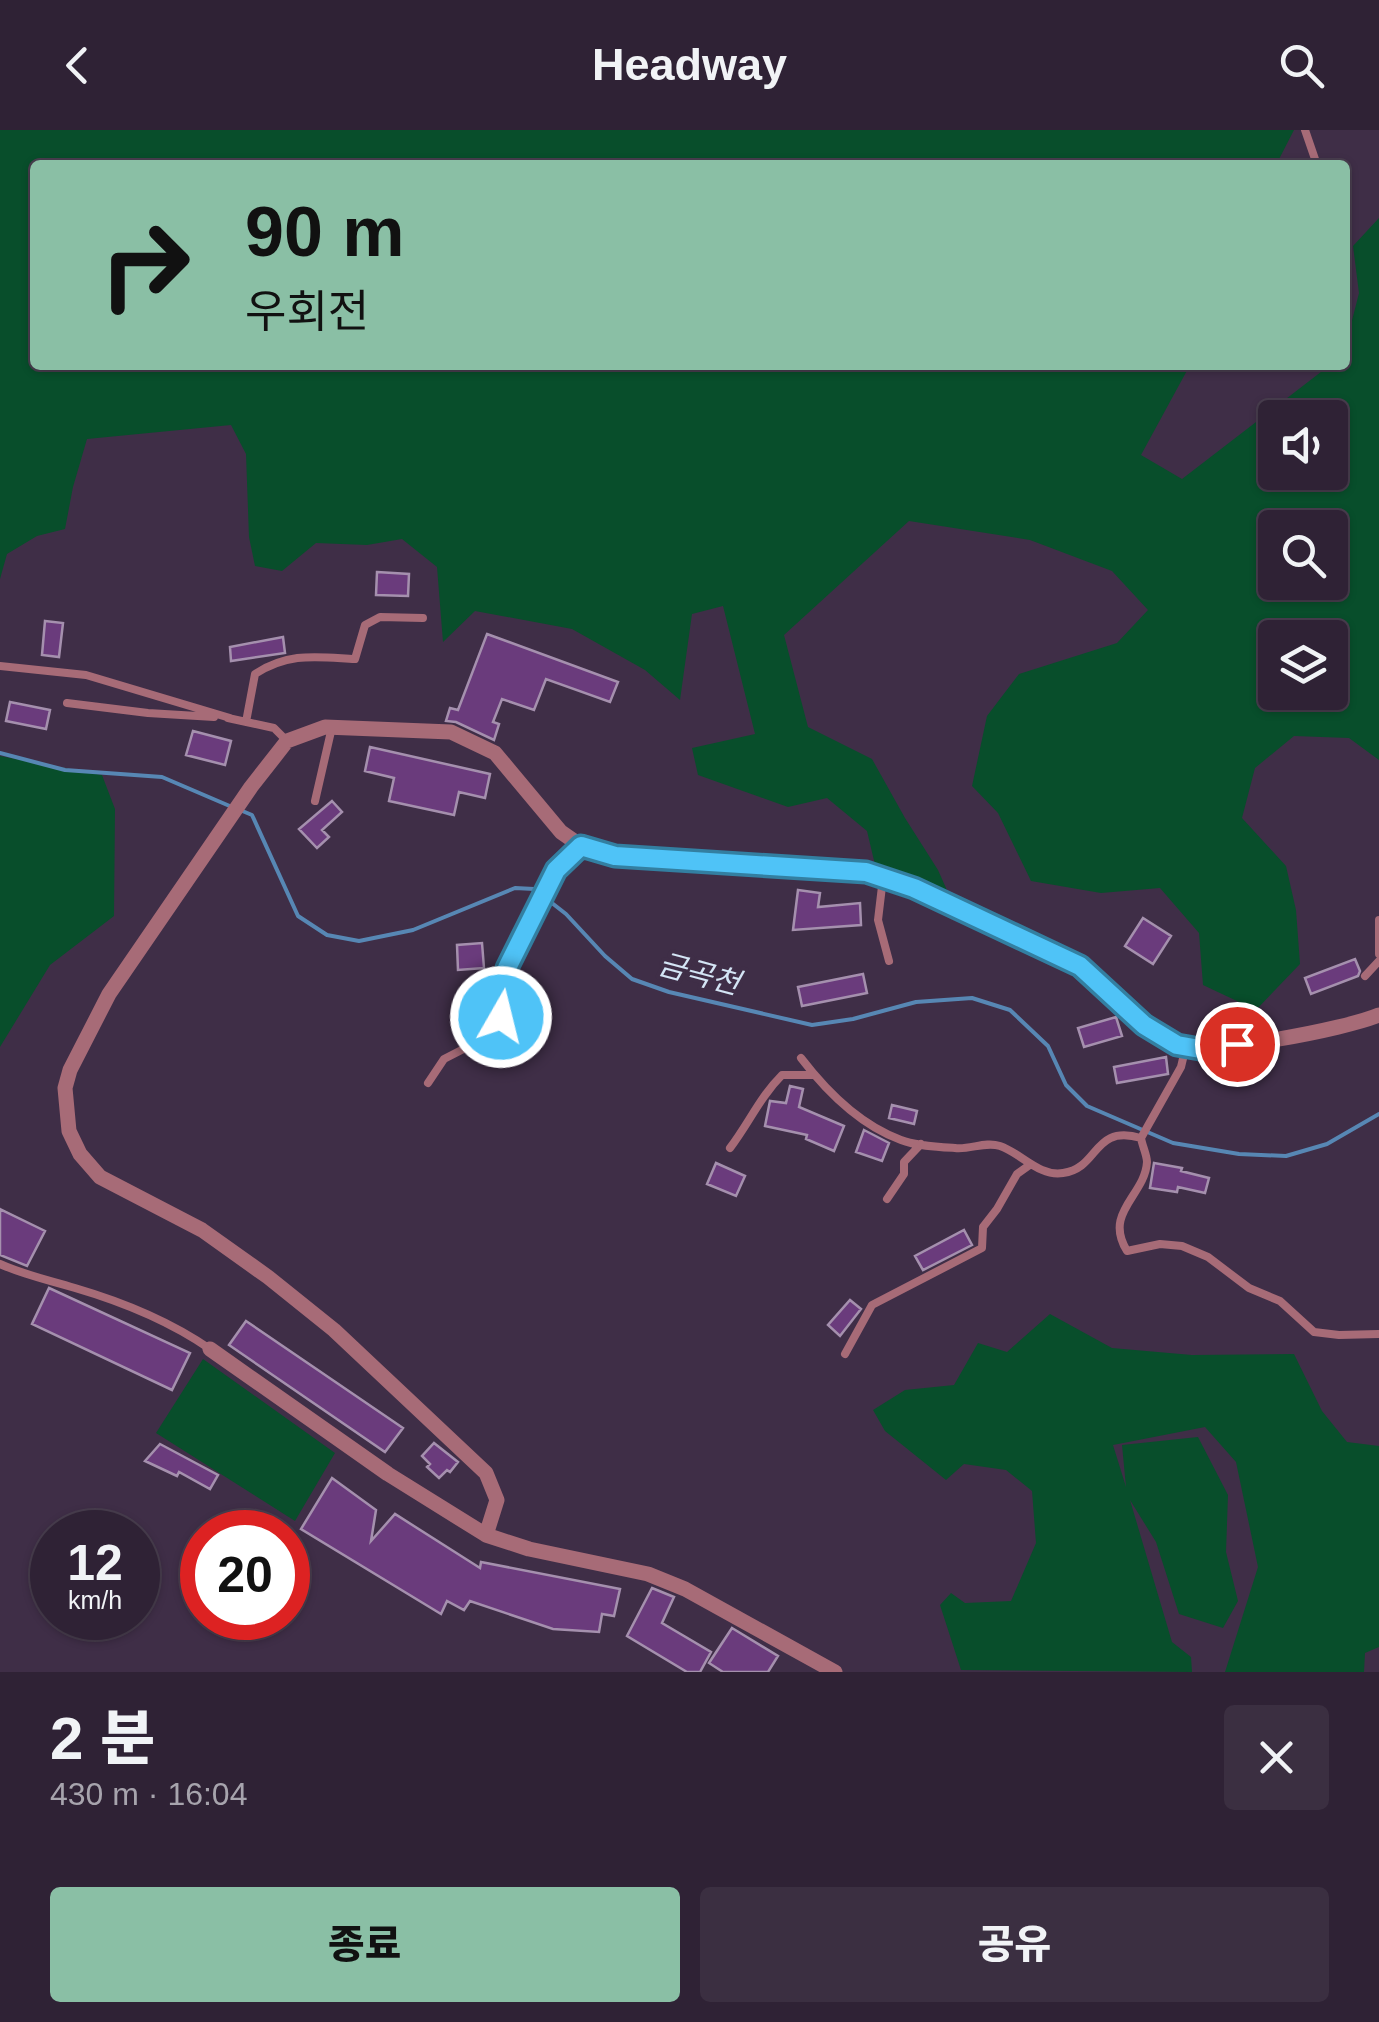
<!DOCTYPE html>
<html lang="ko">
<meta charset="utf-8">
<style>
:root{--surface:#2f2235;--page:#3b2f41;--text:#f1f3f6;--muted:#a7a4ad;--line:#4a3f50;--accent:#8abfa5}
body{margin:0;font-family:Helvetica,"Noto Sans KR",sans-serif;background:var(--page);color:var(--text);height:100vh;display:flex;flex-direction:column;font-size:38px;white-space:nowrap}
*{box-sizing:border-box;margin:0}
p{font-size:32px;color:var(--muted)}
.icon{flex:none;width:55px;height:55px;fill:none;stroke:currentColor;stroke-width:2;stroke-linecap:round;stroke-linejoin:round}
.map{position:relative;height:1542px;overflow:hidden}
.side{display:flex;flex-direction:column;background:var(--surface);flex:1}
.side>*{flex:none}
.top-card{position:absolute;left:30px;top:30px;width:1320px;height:210px;border-radius:10px;box-shadow:0 2px 8px #0004,0 0 0 2px var(--line);background:#8abfa5;color:#111;overflow:hidden}
.controls{position:absolute;left:1258px;top:270px;display:grid;gap:20px}
.controls a{display:grid;place-items:center;width:90px;height:90px;border-radius:10px;background:var(--surface);box-shadow:0 2px 8px #0004,0 0 0 2px var(--line);font-size:50px}
.speed{position:absolute;left:30px;top:1380px;display:flex;gap:20px;font-size:50px;font-weight:700;text-align:center}
.speed>*{display:grid;place-content:center;width:130px;height:130px;border-radius:50%;background:var(--surface);box-shadow:0 2px 8px #0004,0 0 0 2px var(--line);line-height:1}
.speed small{font-size:25px;font-weight:400}
.speed .limit{border:15px solid #d22;background:#fff;color:#111}
.pin{position:absolute;display:grid;place-items:center;width:85px;height:85px;color:#fff;margin:-42px;border:5px solid #fff;border-radius:50%;box-shadow:0 2px 10px #0007}
.me{position:absolute;width:110px;margin:-55px;rotate:8deg;stroke-linejoin:round;filter:drop-shadow(0 0 8px #0008)}
.turn{display:flex;align-items:center;gap:35px;height:210px;padding:0 50px;font-size:45px}
.turn .icon{width:130px;height:130px;stroke-width:2.5}
.turn b{display:block;font-size:70px;line-height:85px}
.round{display:grid;place-items:center;flex:none;width:105px;height:105px;border-radius:10px;background:var(--page)}
.overview{display:flex;align-items:center;justify-content:space-between;height:170px;padding:0 50px}
h1{font-size:60px;font-weight:800;line-height:75px}
.cta{display:flex;gap:20px;margin-top:auto;padding:20px 50px}
.cta a{flex:1;height:115px;border-radius:10px;background:var(--accent);color:#111;font-size:40px;font-weight:800;line-height:115px;text-align:center}
.cta a+a{background:var(--page);color:var(--text)}
header{display:flex;justify-content:space-between;align-items:center;height:130px;padding:0 50px;background:var(--surface);font-size:45px;font-weight:800}
.map>svg:first-child{display:block}
</style>
<header><svg class="icon" aria-label="back" viewBox="0 0 24 24"><path d="M15 5l-7 7 7 7"/></svg>Headway<svg class="icon" aria-label="search" viewBox="0 0 24 24"><circle cx="10" cy="10" r="6"/><path d="M15 15l6 6"/></svg></header>
<div class="map">
<svg width="1379" height="1542" viewBox="0 0 1379 1542">
<rect width="100%" height="100%" fill="#3f2e47"/>
<path fill="#084e2b" fill-rule="evenodd" d="M0,0h1294l-18,35h-1241v200h1155l-49,90 41,24 148,-114h15v-17l14,-55 -6,-47 26,-28v542l-30,-22 -55,-2 -39,32 -13,50 44,48 10,44 4,54 -44,46 -53,-25 -4,-52 -39,-45 -59,5 -70,-12 -33,-68 -26,-27 15,-70 32,-42 98,-31 31,-33 -36,-39 -82,-31 -121,-19 -125,114 24,92 64,32 33,59 33,52 12,27 -74,-28 -9,-38 -40,-33 -39,9 -90,-32 -6,-27 63,-14 -32,-128 -31,8 -12,86 -35,-30 -73,-41 -97,-18 -32,31 -6,-75 -35,-28 -35,6 -51,-2 -34,28 -27,-5 -6,-29 -3,-83 -15,-29 -144,14 -14,48 -8,42 -28,7 -30,18 -7,25zM1275,288h55v54h-55zM1275,398h55v54h-55zM1275,508h55v54h-55z
M0,626l102,19 13,34 -1,107 -64,49 -50,82z
M1050,1184l62,34 80,7 102,-1 28,57 25,31 32,4v201l-14,6 -1,19h-139l33,-105 -22,-105 -31,-35 -92,18 13,42 -4,-42 76,-8 30,58 -2,57 12,49 -15,27 -44,-14 -23,-72 -26,-42 42,142 19,15 1,15 -231,-2 -21,-65 11,-12 14,10 46,-2 25,-58 -4,-52 -26,-21 -42,-6 -18,16 -61,-49 -12,-21 32,-20 49,-5 24,-42 29,9z
M203,1229l132,94 -40,68 -139,-88z"/>
<g fill="none" stroke-linecap="round" stroke-linejoin="round">
<path stroke="#5787b4" stroke-width="4" d="M0,623l65,17 97,7 70,30
M240,680l12,5 46,101 29,19 32,6 54,-11 102,-42 19,1 32,25 39,42 27,23 37,13 143,33 41,-6 63,-17 56,-4 38,12 38,36 18,39 21,21 86,37 66,11 47,2 41,-12 52,-30"/>
</g>
<path fill="#6a3b7c" stroke="#a590ae" stroke-width="2.5" d="M377,442l32,2 -1,22 -32,-1z
M45,491l18,2 -4,34 -17,-2z
M487,504l131,48 -8,20 -64,-23 -12,31 -32,-11 -9,23 6,2 -5,16 -38,-18 -10,-1 4,-13 8,2z
M283,507l2,16 -54,8 -1,-14z
M10,572l40,8 -4,19 -40,-8z
M193,601l38,10 -6,24 -39,-10z
M370,617l120,27 -5,24 -26,-6 -5,23 -65,-14 5,-23 -29,-7z
M332,671l10,11 -20,18 7,7 -12,11 -18,-19z
M798,760l22,3 -2,14 42,-4 1,22 -68,5z
M1143,788l28,18 -18,28 -28,-18z
M482,813l2,25 -26,2 -1,-25z
M1355,829l5,12 -2,5 -47,18 -6,-16z
M863,844l4,19 -65,13 -4,-19z
M1116,887l6,19 -38,11 -6,-19z
M1166,927l2,17 -51,9 -3,-16z
M790,956l13,3 -4,18 45,19 -10,25 -28,-12 1,-4 -42,-9 5,-25 16,2z
M892,975l25,6 -3,13 -25,-6z
M864,1000l25,13 -7,18 -26,-9z
M716,1033l29,13 -9,20 -29,-12z
M1154,1033l28,5 -1,3 28,7 -4,15 -27,-6 -1,5 -27,-4z
M0,1079l45,22 -18,35 -27,-11z
M964,1100l8,15 -49,25 -8,-14z
M49,1158l141,65 -18,37 -140,-66z
M850,1170l11,9 -21,27 -12,-11z
M246,1191l157,107 -18,24 -156,-107z
M434,1313l24,19 -8,10 -3,-2 -8,8 -12,-11 3,-3 -8,-8z
M160,1314l58,31 -8,14 -31,-17 -2,4 -32,-15z
M332,1348l44,32 -5,31 24,-27 85,54 1,-6 139,27 -6,27 -12,-2 -3,18 -46,-3 -83,-28 -6,9 -17,-9 -6,13 -140,-85z
M652,1458l22,9 -12,26 49,29 -11,20h-13l-60,-36z
M732,1498l46,28 -10,16h-45l-14,-9z"/>
<g fill="none" stroke-linecap="round" stroke-linejoin="round">
<path stroke="#a76b77" stroke-width="8" d="M1305,0l10,29
M0,536l86,9 144,43
M67,573l81,10 66,4
M228,588l46,10 13,13
M246,592l9,-48c34,-22 61,-17 100,-15l10,-34 15,-8 43,1
M315,671l17,-74
M883,748l-5,42 11,41
M1379,790v34
M1365,846l14,-15
M1186,916l-5,21 -40,71c1,7 6,17 6,24 -2,34 -44,50 -20,89l33,-7 22,2 26,11 41,31 31,13 34,31 25,3 40,-1
M801,928c26,34 59,67 100,82 15,6 37,7 54,8 15,2 30,-7 45,-2 21,7 39,31 63,27 37,-5 29,-49 78,-35
M428,953l16,-24 37,-19 20,-23 6,-49 50,-98 24,-24
M730,1018c19,-25 30,-51 52,-73h32
M887,1069l17,-25v-12l17,-18
M0,1134c24,11 49,16 75,24 48,14 93,32 135,61
M845,1224l27,-49 110,-57 1,-21 14,-18 20,-35 14,-10"/>
<path stroke="#a76b77" stroke-width="15" d="M210,1219l178,125 98,61 43,14 119,25 37,15 150,83
M486,1405l11,-35 -11,-27 -152,-143 -66,-53 -66,-47 -102,-53 -20,-23 -11,-23 -4,-43 5,-18 39,-76 142,-207 36,-46 38,-14 126,5 44,21 66,79 23,16 31,8 250,16c54,17 104,41 155,66 20,9 45,17 62,30 32,24 56,61 94,77 31,11 170,-16 203,-30"/>
</g>
<g fill="none" stroke-linecap="round" stroke-linejoin="round">
<g stroke="#337fa1" stroke-width="25">
<path id="route" d="M501,887l6,-49 49,-98 25,-24 34,10 251,16 48,16 166,78 64,59 33,20 23,4 37,-5"/>
</g>
<use href="#route" stroke="#4fc3f7" stroke-width="18"/>
</g>
<g text-anchor="middle" stroke-width="8" stroke-linejoin="round" paint-order="stroke">
<g font-size="30" font-style="italic" fill="#d4e5f5" stroke="#3f2e47">
<text transform="translate(699 844) rotate(15)" y="10">금곡천</text>
</g>
</g>
</svg>
<div class="controls">
<a><svg class="icon" aria-label="sound" viewBox="0 0 24 24"><path d="M4 9h4l5-4v14l-5-4H4zM17 9q2 3 0 6"/></svg></a>
<a><svg class="icon" aria-label="search" viewBox="0 0 24 24"><circle cx="10" cy="10" r="6"/><path d="M15 15l6 6"/></svg></a>
<a><svg class="icon" aria-label="layers" viewBox="0 0 24 24"><path d="M12 4l9 5-9 5-9-5zM3 14l9 5 9-5"/></svg></a>
</div>
<div class="speed"><div>12<small>km/h</small></div><div class="limit">20</div></div>
<div class="pin" style="left:1237px;top:914px;background:#d93025"><svg class="icon" aria-label="arrive" viewBox="0 0 24 24"><path d="M6 21V4h12l-3 4 3 4H6"/></svg></div>
<svg class="me" style="left:501px;top:887px" viewBox="-20 -20 40 40"><circle r="17" fill="#4fc3f7" stroke="#fff" stroke-width="3"/><path d="M0-11L8 9 0 5-8 9z" fill="#fff"/></svg>
<div class="top-card">
<div class="turn"><svg class="icon" aria-label="right" viewBox="0 0 24 24"><path d="M7 20v-9h11M14 6l5 5-5 5"/></svg><div><b>90 m</b>우회전</div></div>
</div>
</div>
<section class="side">
<div class="overview"><div><h1>2 분</h1><p>430 m · 16:04</p></div><a class="round"><svg class="icon" aria-label="close" viewBox="0 0 24 24"><path d="M6 6l12 12M18 6L6 18"/></svg></a></div>
<div class="cta"><a>종료</a><a>공유</a></div>
</section>
